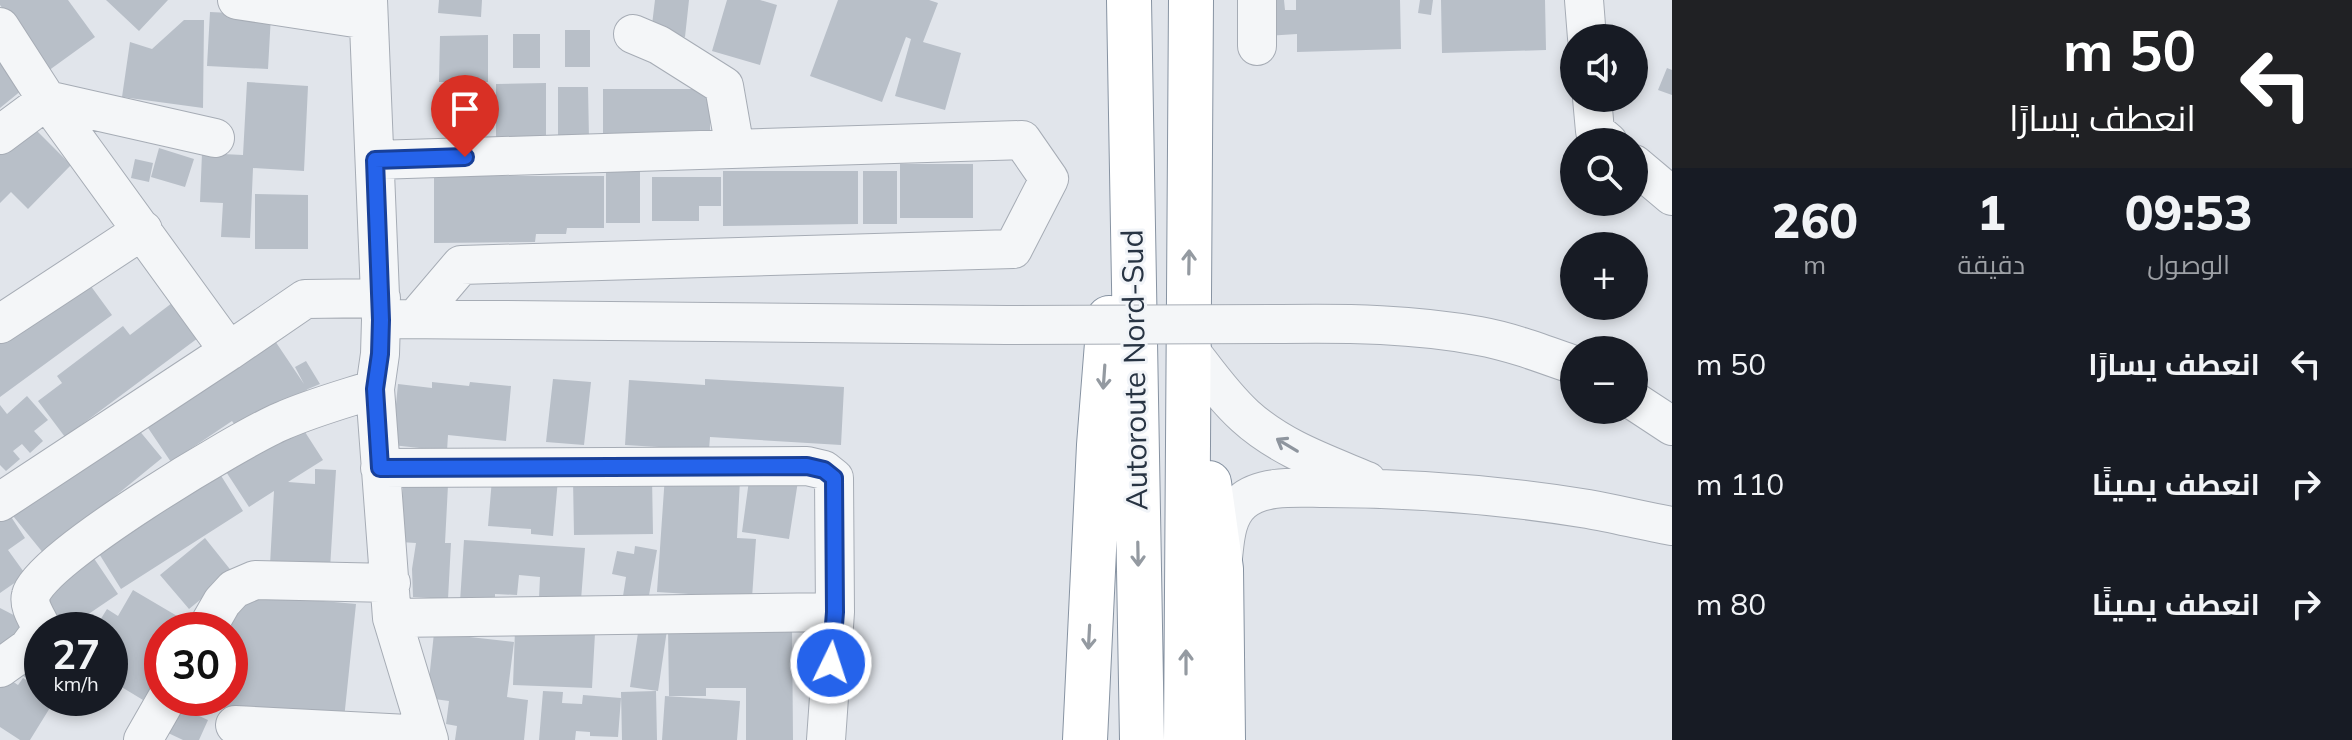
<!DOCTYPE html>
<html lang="ar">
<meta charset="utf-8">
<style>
:root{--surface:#171b24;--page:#20242c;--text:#f1f3f6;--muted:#9ea1a6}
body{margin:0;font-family:Mulish,Cairo,sans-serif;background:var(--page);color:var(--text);direction:rtl;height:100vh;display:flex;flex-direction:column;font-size:30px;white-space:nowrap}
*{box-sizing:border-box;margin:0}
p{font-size:26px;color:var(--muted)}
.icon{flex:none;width:44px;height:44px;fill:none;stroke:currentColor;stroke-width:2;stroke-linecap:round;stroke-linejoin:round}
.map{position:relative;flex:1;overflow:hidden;direction:ltr}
.side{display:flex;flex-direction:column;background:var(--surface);width:680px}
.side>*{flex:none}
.guide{background:#202124;color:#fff;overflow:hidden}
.fabs{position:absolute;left:1560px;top:24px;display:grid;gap:16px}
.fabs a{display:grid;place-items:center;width:88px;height:88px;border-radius:50%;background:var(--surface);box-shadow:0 4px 12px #0003;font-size:40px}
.speed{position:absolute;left:24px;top:612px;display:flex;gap:16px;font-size:40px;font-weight:700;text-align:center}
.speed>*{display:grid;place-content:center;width:104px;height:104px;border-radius:50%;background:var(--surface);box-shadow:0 4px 12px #0003;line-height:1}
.speed small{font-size:20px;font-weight:400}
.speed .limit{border:12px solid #d22;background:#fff;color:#111}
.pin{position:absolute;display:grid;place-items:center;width:68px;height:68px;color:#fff;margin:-82px -34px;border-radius:50% 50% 50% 0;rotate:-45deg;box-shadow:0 0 8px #0007}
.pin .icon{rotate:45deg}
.me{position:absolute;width:88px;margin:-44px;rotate:4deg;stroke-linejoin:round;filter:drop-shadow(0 0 6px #0008)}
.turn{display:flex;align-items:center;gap:28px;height:168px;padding:0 24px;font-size:36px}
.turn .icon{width:104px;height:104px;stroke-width:2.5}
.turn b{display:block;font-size:56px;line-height:68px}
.eta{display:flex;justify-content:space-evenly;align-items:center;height:136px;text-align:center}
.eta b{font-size:48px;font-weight:800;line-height:56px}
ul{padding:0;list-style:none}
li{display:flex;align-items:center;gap:24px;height:120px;padding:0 24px}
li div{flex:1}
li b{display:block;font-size:30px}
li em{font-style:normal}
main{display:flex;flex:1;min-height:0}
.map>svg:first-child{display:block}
</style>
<main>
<section class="side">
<div class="guide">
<div class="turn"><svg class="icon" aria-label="left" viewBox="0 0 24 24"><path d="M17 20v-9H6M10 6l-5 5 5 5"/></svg><div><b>50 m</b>انعطف يسارًا</div></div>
</div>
<div class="eta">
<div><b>09:53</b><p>الوصول</p></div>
<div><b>1</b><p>دقيقة</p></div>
<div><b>260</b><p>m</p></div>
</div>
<ul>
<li><svg class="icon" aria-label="left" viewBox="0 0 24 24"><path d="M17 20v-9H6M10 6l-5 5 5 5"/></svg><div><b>انعطف يسارًا</b></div><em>50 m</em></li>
<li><svg class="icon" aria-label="right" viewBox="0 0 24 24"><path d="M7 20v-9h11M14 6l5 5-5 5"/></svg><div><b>انعطف يمينًا</b></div><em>110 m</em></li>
<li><svg class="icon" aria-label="right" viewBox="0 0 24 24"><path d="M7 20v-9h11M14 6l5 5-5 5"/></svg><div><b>انعطف يمينًا</b></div><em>80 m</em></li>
</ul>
</section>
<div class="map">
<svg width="1672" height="740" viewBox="0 0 1672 740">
<rect width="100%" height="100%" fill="#e1e5eb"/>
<path fill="#b8bfc8" d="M0,0h68l27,37 -47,34 -48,-66z
M106,0h62l-29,31z
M439,0h43l-1,17 -43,-4z
M655,0h34l-4,37 -34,-4z
M727,0h33l17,5 -17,60 -48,-14z
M838,0h91l9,3 -15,39 38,11 -16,57 -50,-14 16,-57 -5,-2 -24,65 -72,-26z
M1265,0h19l1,10h11v-10h104l1,49 -104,3v-18l-30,2z
M1420,0h13l-2,15 -13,-2z
M1441,0h104l1,50 -104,3z
M210,12l61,3 -3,54 -61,-3z
M184,20h20l-1,88 -81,-11 8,-55 22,7z
M565,30h25v37h-25z
M513,34h27v34h-27z
M488,35v47h-49l1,-46z
M0,62l22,28 -22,18z
M1667,68l5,2v25l-14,-5z
M247,82l61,4 -4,85 -51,-3 -3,70 -29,-1 2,-34 -23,-1 2,-49 41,2z
M546,83v57h-50v-56z
M558,87h30l1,52h-31z
M603,89h107v51h-107z
M442,90h41v33h-40z
M28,122l43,43 -43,44 -17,-17 -11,11v-53z
M159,148l35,11 -9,28 -34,-10z
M135,159l18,4 -4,19 -18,-4z
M900,164h73v54h-73z
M480,167v9h124v52h-37l-1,6h-30l-1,8 -101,1v-75z
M606,171h34v52h-34z
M723,171h135v53l-135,2z
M863,171h34v53h-34z
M652,177h69v29h-22v15h-47z
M255,194l53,1v54h-53z
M82,274l30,41 -112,82v-70z
M172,303l26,35 -133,99 -27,-36 24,-18 -5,-7 66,-50 7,9z
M269,332l35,52 -9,-17 11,-6 14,23 -12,5 -66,46 -10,-14 -61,41 -29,-43z
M553,379l38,3 -7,63 -38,-3z
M705,379l139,8 -3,58 -131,-8 -1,13 -84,-5 4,-65 76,5z
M432,382l37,4 1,-4 41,4 -5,55 -58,-6 -1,16 -55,-6 6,-61 34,4z
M27,396l21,24 -14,11 9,10 -13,12 -8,-9 -9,7 7,8 -14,12 -6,-6v-60l7,9z
M296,418l27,42 -35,22 27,2v-15l21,1 -6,99 -60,-4 4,-74 -25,16 -28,-43z
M138,429l24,29 -118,96 -35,-43 90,-65 7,9z
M215,466l28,45 -122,78 -28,-45z
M750,473l48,8 -9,58 -47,-7z
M665,475l75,5 -3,58 19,1 -4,59 -95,-6z
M652,477l1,57 -79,1 -1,-56z
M492,479h66l-5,57 -22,-2v-5l-43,-3z
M403,483l45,2 -3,58h6l-3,56 -35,-2 -1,-28 4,-26 -16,-1z
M6,509l19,29 -17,12 18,25 -26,18v-80z
M205,538l28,35 -44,36 -29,-34z
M464,540l121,8 -4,52 -42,-2 1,-21 -21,-2 -2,20 -22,-1v10l-35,-2z
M635,546l22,4 -9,51 -25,-5 3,-19 -14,-3 5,-23 17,3z
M91,554l27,40 -53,36h-8l-20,-40z
M133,590l56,33 -4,7h-23v39l-19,31 -33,-20v-50h-16l13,-21 11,7z
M235,593l121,11 -12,115 -121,-7 2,-14h5v-54z
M0,608l31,16 -31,42z
M792,625l1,115h-47v-52h-40v8h-37l-1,-70z
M639,626l28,4 -9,61 -28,-4z
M515,630l80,3 -3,55 -79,-3z
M434,633l80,9 -7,55 21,3 -4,40h-69l2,-14 -11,-2 3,-23 -22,-3z
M42,647v41l-25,-16z
M0,673l18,12 5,-7 19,12v8h14l-26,42h-10l-20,-13z
M543,691l20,1 -1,11 20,1 1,-9 38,3 -3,39 -28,-1v-4l-14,-1 -1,9h-36z
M656,691l1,49h-35l-1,-48z
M665,696l75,5 -3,39h-75z
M182,698h17l5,3 -7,14 11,5 -9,20h-16l-17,-8z"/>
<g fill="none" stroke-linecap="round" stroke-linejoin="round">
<g stroke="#a6acb5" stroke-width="40">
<path id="minor" d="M237,0l131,20
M368,0l13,320 -1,34 -5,35 17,229 37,122
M1584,0l3,38
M0,27l47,73 182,251 -229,151
M633,34l26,11 65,41 11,63
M1257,46v-46
M1592,98l3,33 13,11
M0,135l47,-35 168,38
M375,160l647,-20 27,39 -36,70 -552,16 -46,54
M1634,164l38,32
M398,319l609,6
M0,324l143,-94
M1282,324c66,-1 132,0 197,12 33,6 64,18 95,29
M1188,348c18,23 35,48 57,68 35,32 79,47 122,65
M229,351l76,-52 76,-1
M1634,401l38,25
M380,468l427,-2 17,4 10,8 1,134 -9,128
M1223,558c2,-19 3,-42 19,-56 20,-18 58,-14 83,-14 89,0 176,7 263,21 28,5 56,12 84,17
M392,618l443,-6
M206,630l16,-28 12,-13 21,-9 136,3
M0,668l28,-20 14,-19c-5,-11 -14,-23 -11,-34 8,-36 210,-157 251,-174 29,-13 62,-22 93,-32
M235,725l192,10
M143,740l24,-42"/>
</g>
<g stroke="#8793a2" stroke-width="46">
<path id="highway" d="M1129,0l13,740
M1209,483l12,86 2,171
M1085,740l14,-295 10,-127
M1186,740l5,-740"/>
</g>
<use href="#minor" stroke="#f4f6f8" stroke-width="38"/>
<use href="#highway" stroke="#fff" stroke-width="44"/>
<g stroke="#a6acb5" stroke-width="40" stroke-linecap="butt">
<path id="minor-bridge" d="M1007,325l275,-1"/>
</g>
<use href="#minor-bridge" stroke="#f4f6f8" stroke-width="38"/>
</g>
<defs><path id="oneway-shaft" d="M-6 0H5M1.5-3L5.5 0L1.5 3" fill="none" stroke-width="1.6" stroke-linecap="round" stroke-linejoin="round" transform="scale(2)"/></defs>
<g stroke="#949aa1">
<use href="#oneway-shaft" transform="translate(1189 262) rotate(-89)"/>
<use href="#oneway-shaft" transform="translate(1104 377) rotate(94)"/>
<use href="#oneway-shaft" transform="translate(1138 554) rotate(89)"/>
<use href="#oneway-shaft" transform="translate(1089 637) rotate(93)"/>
<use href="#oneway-shaft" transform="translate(1186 662) rotate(-90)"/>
</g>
<use stroke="#8e959e" href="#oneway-shaft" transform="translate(1287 445) rotate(-149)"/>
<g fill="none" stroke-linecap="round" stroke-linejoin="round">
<g stroke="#184099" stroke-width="20">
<path id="route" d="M465,157l-90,3 6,160 -1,34 -5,35 5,79 427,-2 17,4 10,8 1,134 -4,51"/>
</g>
<use href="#route" stroke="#2563eb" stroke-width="14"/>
</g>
<g text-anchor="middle" stroke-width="6" stroke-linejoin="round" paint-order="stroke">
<g font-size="30" fill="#283443" stroke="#f1f4f8">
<text transform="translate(1135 370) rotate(-91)" y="10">Autoroute Nord-Sud</text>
</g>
</g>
</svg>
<div class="fabs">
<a><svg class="icon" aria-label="sound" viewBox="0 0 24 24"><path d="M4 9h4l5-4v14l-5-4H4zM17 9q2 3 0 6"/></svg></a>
<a><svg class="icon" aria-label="search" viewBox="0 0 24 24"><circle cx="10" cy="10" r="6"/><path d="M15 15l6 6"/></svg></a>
<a>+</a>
<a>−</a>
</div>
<div class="speed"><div>27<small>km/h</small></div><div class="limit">30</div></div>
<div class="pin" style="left:465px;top:157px;background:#d93025"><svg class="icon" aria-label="arrive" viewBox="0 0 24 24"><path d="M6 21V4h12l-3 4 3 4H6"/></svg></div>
<svg class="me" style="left:831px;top:663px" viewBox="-20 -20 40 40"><circle r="17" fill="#2563eb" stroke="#fff" stroke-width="3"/><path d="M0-11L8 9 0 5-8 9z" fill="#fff"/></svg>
</div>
</main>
